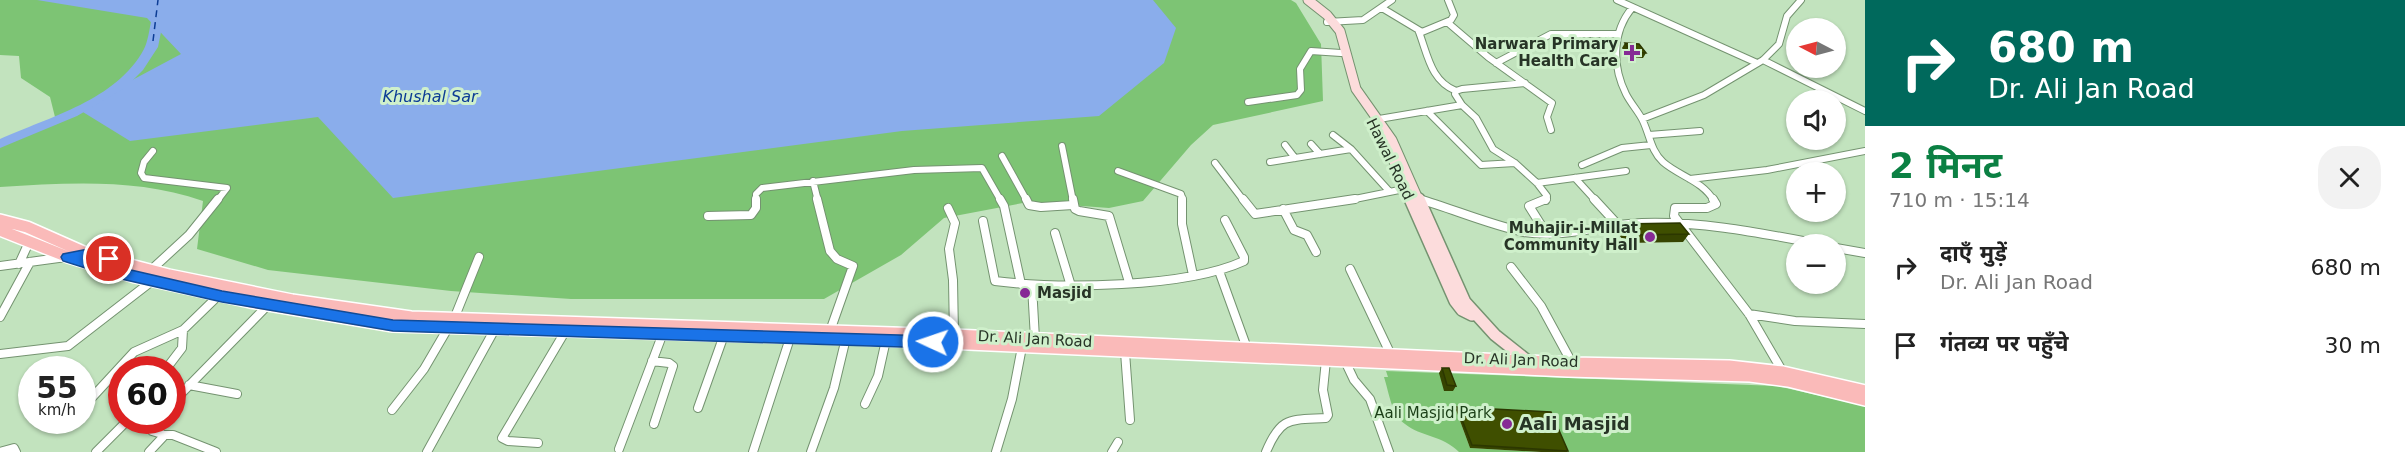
<!DOCTYPE html>
<html lang="hi">
<meta charset="utf-8">
<style>
:root{--surface:#fff;--page:#f2f2f2;--text:#222;--muted:#767676;--accent:#0b8043}
body{margin:0;font-family:"DejaVu Sans","Noto Sans Devanagari",sans-serif;background:var(--page);color:var(--text);height:100vh;display:flex;flex-direction:column;font-size:22px;white-space:nowrap}
*{box-sizing:border-box;margin:0}
p{font-size:20px;color:var(--muted)}
.icon{flex:none;width:33px;height:33px;fill:none;stroke:currentColor;stroke-width:2;stroke-linecap:round;stroke-linejoin:round}
.map{position:relative;flex:1;overflow:hidden}
.panel{display:flex;flex-direction:column;background:var(--surface);width:540px}
.panel>*{flex:none}
.guide{background:#00695c;color:#fff;overflow:hidden}
.needle{width:39px;rotate:276deg}
.tools{position:absolute;left:1786px;top:18px;display:grid;gap:12px}
.tools a{display:grid;place-items:center;width:60px;height:60px;border-radius:50%;background:var(--surface);box-shadow:0 2px 4px #0004;font-size:30px}
.speed{position:absolute;left:18px;top:356px;display:flex;gap:12px;font-size:30px;font-weight:700;text-align:center}
.speed>*{display:grid;place-content:center;width:78px;height:78px;border-radius:50%;background:var(--surface);box-shadow:0 2px 4px #0004;line-height:1}
.speed small{font-size:15px;font-weight:400}
.speed .limit{border:9px solid #d22;background:#fff;color:#111}
.pin{position:absolute;display:grid;place-items:center;width:51px;height:51px;color:#fff;margin:-26px;border:3px solid #fff;border-radius:50%;box-shadow:0 2px 6px #0007}
.me{position:absolute;width:66px;margin:-33px;rotate:273deg;stroke-linejoin:round;filter:drop-shadow(0 0 4px #0008)}
.turn{display:flex;align-items:center;gap:21px;height:126px;padding:0 24px;font-size:27px}
.turn .icon{width:78px;height:78px;stroke-width:2.5}
.turn b{display:block;font-size:42px;line-height:51px}
.round{display:grid;place-items:center;flex:none;width:63px;height:63px;border-radius:24px;background:var(--page)}
.headline{display:flex;align-items:center;justify-content:space-between;height:102px;padding:0 24px}
h1{font-size:36px;font-weight:700;line-height:45px;color:var(--accent)}
ul{padding:0;list-style:none}
li{display:flex;align-items:center;gap:18px;height:78px;padding:0 24px}
li div{flex:1}
li b{display:block;font-size:22px}
li em{font-style:normal}
main{display:flex;flex:1;min-height:0}
.map>svg:first-child{display:block}
</style>
<main>
<div class="map">
<svg width="1865" height="452" viewBox="0 0 1865 452">
<rect width="100%" height="100%" fill="#c2e3be"/>
<path fill="#7dc474" d="M0,0h1291l5,3 25,41 2,57 -110,24 -22,20 -48,56 -34,7 -81,-6 -84,16 -43,37 -77,44h-253l-120,-8 -183,-21 -71,-21 6,-48c-66,-23 -135,-18 -203,-14v-42l56,-24 -6,-24 -29,-19 -2,-22 -19,-1z
M1386,371l391,15 88,20v46h-300l-109,-42 14,38 71,4h-82c-17,-17 -38,-15 -54,-28 -14,-10 -16,-32 -21,-47h4z"/>
<path fill="#8aadeb" d="M37,0h1116l23,28 -12,35 -65,53 -197,15 -509,67 -75,-81 -188,24 -52,-32 103,-55 -34,-36z"/>
<g fill="none" stroke-linecap="round" stroke-linejoin="round">
<path fill="#8aadeb" fill-rule="evenodd" d="M157,18l6,4 -5,25 -15,23 -18,18 -48,28 -77,32v-9c49,-22 117,-39 144,-90 4,-8 5,-18 7,-27z"/>
<path stroke="#0c3c95" stroke-width="1.5" stroke-dasharray="7 5" stroke-linecap="butt" d="M153,41l5,-41"/>
<g stroke="#749370" stroke-width="8">
<path id="street-far1" d="M1617,0l140,63
M1382,8l40,24 29,-12 3,-5 -6,-15
M1632,8c-20,24 -20,58 -6,86 5,10 13,18 17,27 7,15 8,30 20,41 16,14 40,19 51,39
M1327,22l36,-2 29,-20
M1447,22l41,35 64,46 -5,14 4,13
M1419,32c9,24 12,49 37,59
M1763,60l102,51
M1496,63l55,-29h65
M1248,102l49,-7 4,-5 -1,-21 11,-18 30,2
M1462,105l14,13 17,31 22,14 22,20 10,13 -1,5
M1427,111l54,54 34,-2
M1379,119l83,-14 -7,-11 1,-3 6,-2 63,-6
M1642,119l62,-24 59,-35 16,-16 8,-28 14,-16
M1333,135l18,14 38,42
M1649,135l51,-4
M1311,144l9,10
M1285,145l10,13
M1062,146l11,55
M153,151l-9,11 -3,11 3,5 83,10 -10,13
M1002,156l25,45
M1270,162l81,-13
M1215,163l29,38
M1582,165l40,-17 29,-3
M1118,171l63,23 2,7
M1575,178l21,23
M1690,179l77,-9 98,-19
M813,181l5,20
M1537,183l89,-12
M1419,199l5,2
M756,201v-7l6,-6 152,-18 68,-2 19,33
M1345,201l64,-13"/>
</g>
<g stroke="#749370" stroke-width="10">
<path id="street" d="M817,199l13,52 7,8 16,7 -23,65
M1000,199l4,7 17,78
M1026,199l3,6 12,2 32,-2
M1073,199l2,10 4,2 30,5 20,66
M1182,199v25l11,51
M1243,199l12,15 100,-15
M1419,199c34,10 71,26 105,33 38,7 80,-8 118,-9 60,-2 118,10 177,21
M1594,199l24,26
M1713,199l3,5 -9,4h-32l-1,8 75,98 35,60
M948,208l7,15 -6,26 4,31 1,55
M1283,209l11,21 13,5 9,17
M708,216l43,-1 5,-7v-9
M983,221l12,60c64,8 190,7 249,-20v-4l-19,-37
M1055,233l16,53
M1546,233l-17,-27 17,-7
M1836,248l29,5
M19,264l11,-24
M0,266l66,-9
M1511,267l30,39 31,57
M1350,269l41,86
M151,270l38,-35 29,-36
M1219,271l29,80
M1032,286l3,53
M1749,314l46,7 70,3
M0,317l30,-55
M454,319l25,-62
M1125,352l5,68
M0,354l68,-8 84,-65
M652,361l17,2 4,3 -19,58
M1345,361l9,19 16,19 19,53
M166,369l16,-21 1,-18
M189,385l48,9
M172,403l96,-98
M86,404l48,-52 49,-22 35,-34
M865,404l13,-28 8,-36
M698,408l26,-73
M392,410l32,-41 24,-41
M163,435h10l43,17
M538,443l-30,-2 -6,-3 64,-108
M619,449l44,-116
M0,452l14,-4 2,4
M96,452l32,-32
M149,452l14,-15 -1,-3 -10,-3 -1,-3 6,-8
M427,452l69,-125
M753,452l38,-117
M811,452l23,-64 12,-50
M996,452l16,-53 10,-52
M1112,452l6,-10
M1266,452c15,-36 24,-32 60,-34l2,-3 -5,-25 3,-30"/>
</g>
<g stroke="#749370" stroke-width="11">
<path id="secondary-far1" d="M1308,0l19,15 13,16 16,58 36,51 27,61
M1385,141l26,60"/>
</g>
<g stroke="#749370" stroke-width="14">
<path id="secondary" d="M1410,199l45,102 7,9 10,5
M1419,199l46,103 30,33 34,27"/>
</g>
<g stroke="#fff" stroke-width="14">
<path id="primary" d="M0,220l27,7 61,27 81,21 123,25 119,17 543,18 618,28 157,3 54,6 82,19
M0,230l68,27 67,20 115,25 143,24 464,13 711,32 182,5 38,5 77,19"/>
</g>
<use href="#street-far1" stroke="#fff" stroke-width="6"/>
<use href="#street" stroke="#fff" stroke-width="8"/>
<use href="#secondary-far1" stroke="#fcdcdc" stroke-width="9"/>
<use href="#secondary" stroke="#fcdcdc" stroke-width="11"/>
<use href="#primary" stroke="#fabab9" stroke-width="11"/>
</g>
<path fill="#364400" d="M1625,43l21,10 -3,5 -15,-1 -6,-9z
M1622,224l67,10 -6,8 -58,1 -8,-11z
M1442,368l14,18 -3,5h-9l-5,-18z
M1457,407l111,44 -1,1h-26l-71,-4 -14,-38z"/>
<path fill="#3f4f00" stroke="#2c3700" stroke-width="1.5" d="M1625,43l14,1 7,9 -15,-1z
M1680,223l9,11 -58,1 -9,-11z
M1442,368h7l7,18 -9,-1z
M1457,407l94,5 17,39 -96,-6z"/>
<path fill="#1a73e8" stroke="#114b97" stroke-width="1.5" d="M88,249l26,7 2,3 -2,4 -8,1 12,3 104,24 171,29 540,16 6,2 2,4 -2,4 -6,2 -540,-17 -171,-29 -105,-24 -54,-17 -2,-4 2,-3z"/>
<g fill="#862a95" stroke="#cff0cb" stroke-width="2">
<path d="M1629 44h6v6h6v6h-6v6h-6v-6h-6v-6h6z"/>
<circle cx="1650" cy="237" r="6"/>
<circle cx="1025" cy="293" r="6"/>
<circle cx="1507" cy="424" r="6"/>
</g>
<g text-anchor="middle" stroke-width="6" stroke-linejoin="round" paint-order="stroke">
<g font-size="15" font-weight="bold" fill="#273426" stroke="#cff0cb" text-anchor="end">
<text x="1618" y="49">Narwara Primary<tspan x="1618" dy="17">Health Care</tspan></text>
<text x="1638" y="233">Muhajir-i-Millat<tspan x="1638" dy="17">Community Hall</tspan></text>
<text x="1037" y="298" text-anchor="start">Masjid</text>
</g>
<g font-size="15" fill="#273426" stroke="#cff0cb">
<text transform="translate(1390 159) rotate(64)" y="5">Hawal Road</text>
<text transform="translate(1035 339) rotate(3)" y="5">Dr. Ali Jan Road</text>
<text transform="translate(1521 360) rotate(2)" y="5">Dr. Ali Jan Road</text>
</g>
<g font-size="15" fill="#1b3f17" stroke="#cff0cb">
<text x="1433" y="418">Aali Masjid Park</text>
</g>
<g font-size="16" font-style="italic" fill="#0c3c95" stroke="#cff0cb">
<text x="430" y="102">Khushal Sar</text>
</g>
<g font-size="18" font-weight="bold" fill="#273426" stroke="#cff0cb" text-anchor="start">
<text x="1519" y="430">Aali Masjid</text>
</g>
</g>
</svg>
<div class="tools">
<a><svg class="needle" viewBox="-14 -14 28 28"><path d="M0-13l5 13h-10z" fill="#e53935"/><path d="M0 13l5-13h-10z" fill="#767676"/></svg></a>
<a><svg class="icon" aria-label="sound" viewBox="0 0 24 24"><path d="M4 9h4l5-4v14l-5-4H4zM17 9q2 3 0 6"/></svg></a>
<a>+</a>
<a>−</a>
</div>
<div class="speed"><div>55<small>km/h</small></div><div class="limit">60</div></div>
<div class="pin" style="left:109px;top:259px;background:#d93025"><svg class="icon" aria-label="arrive" viewBox="0 0 24 24"><path d="M6 21V4h12l-3 4 3 4H6"/></svg></div>
<svg class="me" style="left:933px;top:342px" viewBox="-20 -20 40 40"><circle r="17" fill="#1a73e8" stroke="#fff" stroke-width="3"/><path d="M0-11L8 9 0 5-8 9z" fill="#fff"/></svg>
</div>
<section class="panel">
<div class="guide">
<div class="turn"><svg class="icon" aria-label="right" viewBox="0 0 24 24"><path d="M7 20v-9h11M14 6l5 5-5 5"/></svg><div><b>680 m</b>Dr. Ali Jan Road</div></div>
</div>
<div class="headline"><div><h1>2 मिनट</h1><p>710 m · 15:14</p></div><a class="round"><svg class="icon" aria-label="close" viewBox="0 0 24 24"><path d="M6 6l12 12M18 6L6 18"/></svg></a></div>
<ul>
<li><svg class="icon" aria-label="right" viewBox="0 0 24 24"><path d="M7 20v-9h11M14 6l5 5-5 5"/></svg><div><b>दाएँ मुड़ें</b><p>Dr. Ali Jan Road</p></div><em>680 m</em></li>
<li><svg class="icon" aria-label="arrive" viewBox="0 0 24 24"><path d="M6 21V4h12l-3 4 3 4H6"/></svg><div><b>गंतव्य पर पहुँचे</b></div><em>30 m</em></li>
</ul>
</section>
</main>
